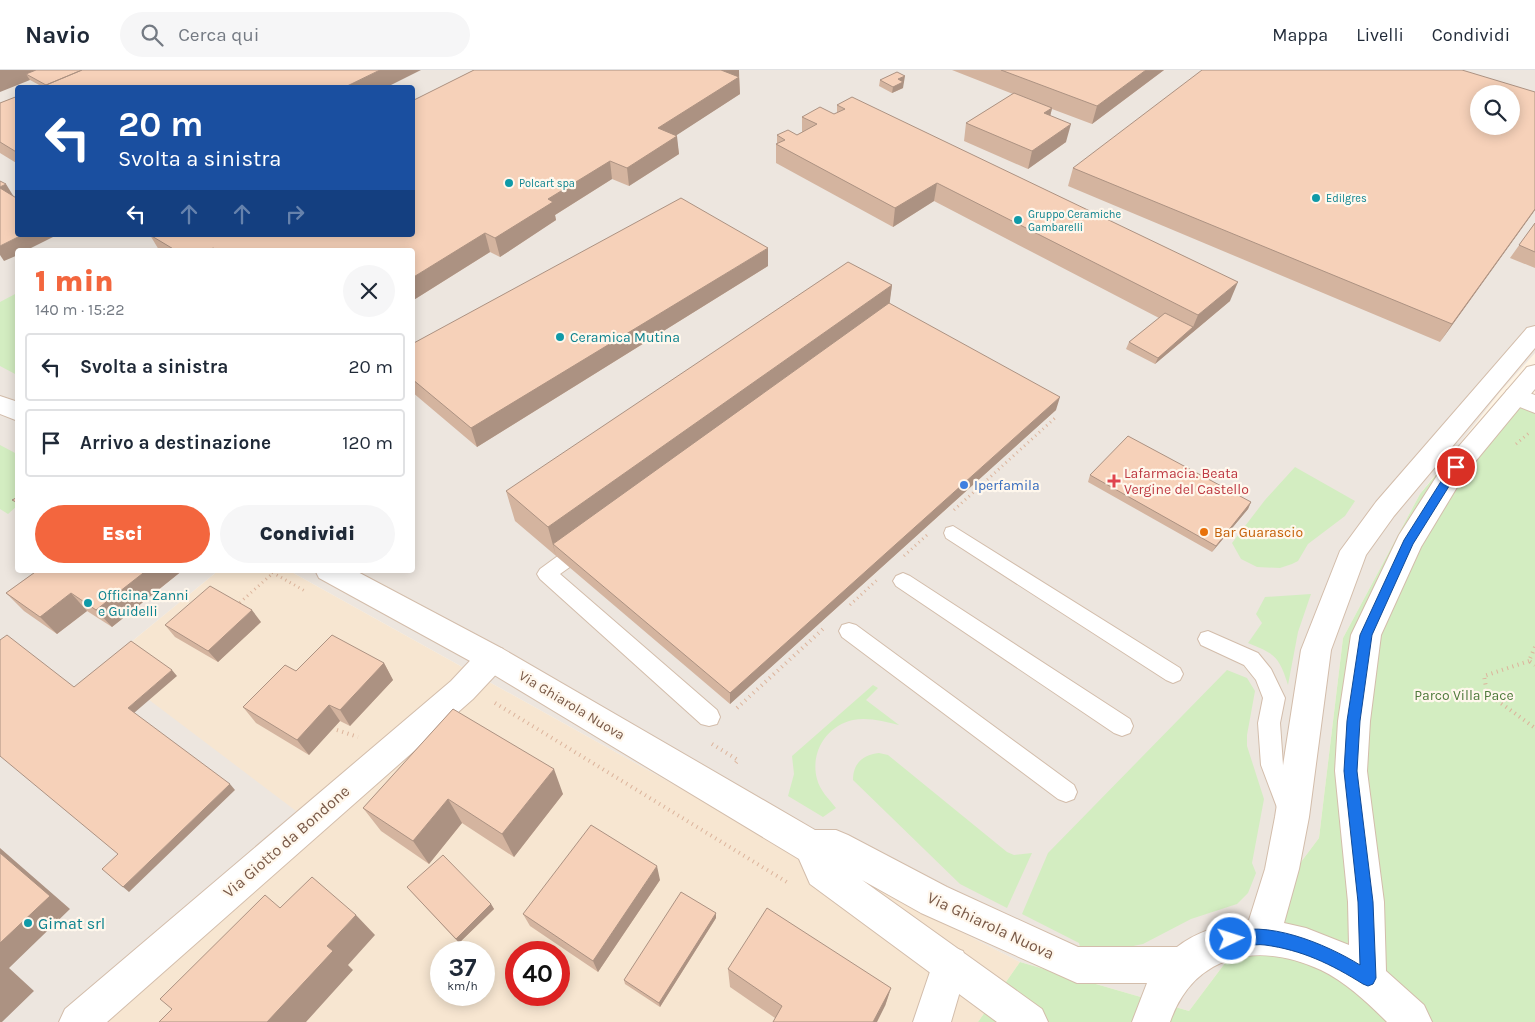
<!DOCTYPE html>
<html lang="it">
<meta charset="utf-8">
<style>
:root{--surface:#fff;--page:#f6f6f7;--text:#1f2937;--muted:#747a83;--line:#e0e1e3;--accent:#f3663e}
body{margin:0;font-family:Karla,sans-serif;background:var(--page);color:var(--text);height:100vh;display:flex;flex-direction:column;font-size:19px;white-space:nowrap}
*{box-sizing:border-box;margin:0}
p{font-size:16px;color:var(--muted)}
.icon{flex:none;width:28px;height:28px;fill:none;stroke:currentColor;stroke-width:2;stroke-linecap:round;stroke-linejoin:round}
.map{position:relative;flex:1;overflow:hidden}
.sheet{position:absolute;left:15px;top:178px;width:400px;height:325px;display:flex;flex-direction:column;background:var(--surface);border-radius:5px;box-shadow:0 2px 12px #0003}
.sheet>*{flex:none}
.hud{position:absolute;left:15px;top:15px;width:400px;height:152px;border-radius:5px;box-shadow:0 2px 12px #0003;background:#1a4fa0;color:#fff;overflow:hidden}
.fabs{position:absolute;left:1470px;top:15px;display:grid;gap:10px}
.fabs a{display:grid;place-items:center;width:50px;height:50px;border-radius:50%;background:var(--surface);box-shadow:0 2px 12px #0003;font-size:25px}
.speed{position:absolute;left:430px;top:871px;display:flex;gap:10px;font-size:25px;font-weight:700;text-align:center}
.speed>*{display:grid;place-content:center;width:65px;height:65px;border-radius:50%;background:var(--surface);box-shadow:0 2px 12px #0003;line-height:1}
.speed small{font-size:12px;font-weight:400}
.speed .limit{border:8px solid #d22;background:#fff;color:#111}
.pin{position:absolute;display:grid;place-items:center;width:42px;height:42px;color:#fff;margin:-21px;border:2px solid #fff;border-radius:50%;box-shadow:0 1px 5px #0007}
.me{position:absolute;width:55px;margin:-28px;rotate:86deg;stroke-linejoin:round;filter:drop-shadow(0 0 4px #0008)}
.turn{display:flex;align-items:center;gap:18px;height:105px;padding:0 20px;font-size:22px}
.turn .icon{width:65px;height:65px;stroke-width:2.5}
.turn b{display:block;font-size:35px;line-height:42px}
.lanes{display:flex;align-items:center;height:48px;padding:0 20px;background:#0003;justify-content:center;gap:25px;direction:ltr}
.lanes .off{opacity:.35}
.round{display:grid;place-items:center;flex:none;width:52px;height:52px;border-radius:26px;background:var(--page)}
.headline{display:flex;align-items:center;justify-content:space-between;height:85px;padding:0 20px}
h1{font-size:30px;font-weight:800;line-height:38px;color:var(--accent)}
.button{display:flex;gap:10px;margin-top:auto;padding:10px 20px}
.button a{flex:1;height:58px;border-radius:30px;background:var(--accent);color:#fff;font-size:20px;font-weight:800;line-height:58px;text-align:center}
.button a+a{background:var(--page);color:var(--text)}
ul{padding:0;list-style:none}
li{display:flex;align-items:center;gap:15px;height:68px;margin:0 10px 8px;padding:0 10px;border:2px solid var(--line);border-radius:5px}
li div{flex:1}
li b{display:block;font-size:19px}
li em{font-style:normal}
header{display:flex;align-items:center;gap:30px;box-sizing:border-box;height:70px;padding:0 25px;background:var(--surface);border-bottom:1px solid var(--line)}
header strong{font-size:24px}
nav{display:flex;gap:28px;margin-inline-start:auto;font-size:18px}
.search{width:350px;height:45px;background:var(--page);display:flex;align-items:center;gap:12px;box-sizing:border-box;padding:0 18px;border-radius:28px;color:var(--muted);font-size:19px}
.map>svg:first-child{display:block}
</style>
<header>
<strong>Navio</strong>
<div class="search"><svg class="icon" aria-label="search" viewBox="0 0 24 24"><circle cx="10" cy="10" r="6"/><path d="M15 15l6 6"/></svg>Cerca qui</div>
<nav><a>Mappa</a><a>Livelli</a><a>Condividi</a></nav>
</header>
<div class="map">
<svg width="1535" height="952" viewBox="0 0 1535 952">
<rect width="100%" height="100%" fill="#fef4e4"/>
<path fill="#f7e6d1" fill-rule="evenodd" d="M219,500h69l403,224 329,168 -42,60h-891l16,-357zM441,882h43v43h-43zM516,882h43v43h-43z"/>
<path fill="#ede6df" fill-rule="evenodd" d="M0,0h1535v283l-35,39 -80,102 -77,144 -24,200 -130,173 -169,-49 -329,-168 -403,-224h124v-320h-394v320h201l-116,95 209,158 -225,199h-87zM18,18h394v147h-394zM1479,24h32v32h-32z"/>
<path fill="#d3edc1" d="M17,223v82l-17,-9v-64z
M1502,325l33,16v611h-557l42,-60 169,49 130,-173 24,-200 77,-144z
M0,375l17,9v52l-9,8 -8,-5z
M1295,397l60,34 -10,15 -37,28 -10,17 -6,3 -12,4 -23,-1 -16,-8 -9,-16 33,-43z
M1311,524l-13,38 -10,53c-9,-29 -13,-31 -40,-42l14,-20 -6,-9 9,-17z
M1227,600l20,8 8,13 -8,44v11l17,53 -12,64 4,10 -8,20 -11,11 -46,15 -48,25 -29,6 -34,-3 -1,-4 -57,-29 26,-61z
M873,615l5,3 -12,12 33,25c-14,-3 -30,-8 -46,-5 -27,6 -43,33 -36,59 3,12 12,20 19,29l-13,9 -35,-21 6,-22 -2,-18z
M879,683l9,2 119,97 7,3 18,-2 -25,55 -47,-24 -107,-104c0,-17 10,-25 26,-27z"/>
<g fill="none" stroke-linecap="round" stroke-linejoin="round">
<g stroke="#d3bdab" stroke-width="2">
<path id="service" d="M953,456l227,142 3,6 -3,6 -7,3 -7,-3 -220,-142 -2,-5 2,-5z
M584,470l7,2 2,5 -2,5 -31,22 157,136 3,7 -3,7 -8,2 -8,-2 -161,-145 -3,-5 3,-5 37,-27z
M903,503l7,3 220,143 3,7 -3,7 -8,3 -8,-3 -218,-147 -3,-5 3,-5z
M849,553l7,2 218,160 3,7 -3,7 -8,3 -8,-3 -216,-162 -3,-6 3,-6z
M1208,561l50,22 13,16 14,29 -5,25 3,42 17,45 -3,8 -8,3 -8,-3 -20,-53 -3,-42 5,-25 -7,-18 -12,-15 -43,-20 -3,-6 3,-6z"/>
</g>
<g stroke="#d3bdab" stroke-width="2">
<path id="minor" d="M1516,318l19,7v18l-28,-11 -3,-6 3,-6z
M492,575l11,4 4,9 -4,9 -30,32 -366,323h-48l6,-13 386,-328 30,-32z
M950,876l13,5 5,13 -17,58h-38l24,-71z"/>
</g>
<g stroke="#d3bdab" stroke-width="2">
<path id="tertiary" d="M1535,256v22l-141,168 -28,39 -35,95 -22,167 -10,52 -15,54 22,5 43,17 -1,-43 -13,-131 3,-50 13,-86 48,-100 48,-75 80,-93 8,-2v24l-70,85 -44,73 -40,88 -11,86 -3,50 17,131 2,69 38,34 8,17h-45c-19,-19 -41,-40 -66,-52 -62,-29 -127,-17 -151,52h-38l15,-39h-70l-156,-70 -59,-33 180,129 6,13h-51l-187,-138 -11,-25 -318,-192 -162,-89 -4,-8h39l149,79 312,181h21l12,5 99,52 131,60h99c20,-16 47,-23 72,-27l16,-51 10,-52 26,-167 39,-99 36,-49 151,-174z
M0,326l18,6v19l-18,-7z"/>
</g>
<path stroke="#dcb49c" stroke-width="3" stroke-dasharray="1 4" stroke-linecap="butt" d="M1516,374l14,-12
M954,440l101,-92
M904,486l23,-21
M268,500l37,21
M850,535l27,-25
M236,536l37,-33"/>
<path stroke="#dcb49c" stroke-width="4" stroke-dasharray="1 4.5" stroke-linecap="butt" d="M1535,577l-6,14 6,4
M1529,591l-45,15 3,17 48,35
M495,633l295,181
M737,638l86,-79
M337,660l21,7
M712,674l26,16 -3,4"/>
<use href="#service" fill="#fff" fill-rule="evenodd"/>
<use href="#minor" fill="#fff" fill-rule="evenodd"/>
<use href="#tertiary" fill="#fff" fill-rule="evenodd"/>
</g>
<path fill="#d4b49f" d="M0,0h421l-380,16 -11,-6z
M474,0h265l1,24 -64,41 3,19 -50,32 -17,-7 -57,36 1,5 -56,37 -10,-5 -78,49v-51h-253l-9,-15z
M952,0h212l-72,54 -40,-15 -2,7 16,26 -38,27 -64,-28 2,-18 47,-29z
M880,10l24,2 -1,1v5l-11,5 -13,-7z
M1535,22v118l-95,132 -372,-156 5,-18z
M18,26v68l-18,-11v-50z
M837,35l393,196 -75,63 -29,-15 3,-7 30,-24 -225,-117 -41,26 -117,-64v-19h1v-9h20l5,-3v-15l32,-3 3,-1z
M1535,153v45l-25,-10z
M768,196l-291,181 -65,-55v-48z
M892,215l-3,18 167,107 -326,294 -215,-183 -9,-30z
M1090,405l161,27 -3,7 -36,43 -124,-70z
M38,500h145l-71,57 -25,-16 -30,23 -33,-23 -18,-18z
M261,552l-43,40 -43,-25 -10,-12z
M384,593l9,17 -43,46 -10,-5 -31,34 -53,-32 -13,-16 53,-36z
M453,639l110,85 -49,63 -52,-34 -33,41 -48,-33 -18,-23z
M660,810l-62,92 -68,-46 -7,-12z
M407,817l84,17 3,5 -35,34z
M716,848l-56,89 -35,-23 -1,-4z
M728,899l163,19 -6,18 -110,12 -45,-31z"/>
<path fill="#ac9282" d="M0,0h55l-29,4 4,6 -30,12z
M380,0h41l-36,18h-42z
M721,0h18v6l-17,12z
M1146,0h18l-72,54 5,-18z
M905,6l-2,12 -11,5 1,-6 5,-8z
M739,7l1,17 -80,52 -2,-18z
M1052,38l-4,18 -4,-13z
M1071,54l-5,18 -38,27 4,-18z
M677,66l2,18 -50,32 -2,-18z
M610,91l2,18 -57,36 1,5 -56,37 -5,-19 53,-39z
M937,113l-3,18 -41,26 2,-19z
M6,114l8,13 -14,-7v-3z
M1535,139v1l-95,132 12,-18z
M485,163l5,19 -78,49v-23z
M22,165h35l-30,15h-9v5l-14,6 -4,-6v-9z
M768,178v18l-291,181 -6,-19z
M1238,212l-8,19 -75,63 3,-6 35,-31 5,-12z
M892,215l-4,31 -335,228 3,12 -8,-29z
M1060,327l-4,13 -326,294v-11z
M1251,432l-3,7 -36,43 4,-6z
M147,500h36l-71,57 -16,-17z
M71,523l16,18 -30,23 -17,-17z
M252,540l9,12 -43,40 -10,-11z
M384,593l9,17 -43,46 -10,-16z
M172,600l5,6 -43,37 -6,-5z
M329,635l11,16 -31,34 -12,-15z
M554,699l9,25 -49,63 -12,-23z
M230,714l5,6 -106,102 -6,-5z
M448,729l14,24 -33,41 -16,-23z
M0,778l70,61 -61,59 25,23 -32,31h-2z
M657,796l3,14 -62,92 -5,-11z
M491,834l3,5 -35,34 -3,-4z
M716,843v5l-56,89 -1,-4z
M356,845l19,20 -27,30 5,5 -47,52h-39l60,-76z
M891,918l-6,18 -8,16h-4z"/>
<path fill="#f6d1b9" stroke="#ac9282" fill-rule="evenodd" d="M36,0h46l-36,15 -20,-11z
M82,0h298l-37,18h-304z
M474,0h247l18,7 -81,51 19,8 -50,32 -17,-7 -62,38 5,3 -58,36 -10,-5 -73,45v-28h-195l-4,-2 -3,2h-35l-25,-15h262v-134z
M1001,0h145l-49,36z
M1202,0h260l73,22v117l-83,115 -379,-156zM1479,24h32v32h-32z
M897,2l8,4 -7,3 5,3 -10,5 -13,-7z
M1014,23l38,15 -8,5 27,11 -39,27 -66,-28z
M18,26v57l-18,-11v-39z
M852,27l386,185 -40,33 -261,-132 -42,25 -119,-64 9,-4 -8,-5 11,-5 9,5 20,-11 -15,-7 18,-10 14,7 11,-5 -8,-4z
M0,111l6,3 -6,3z
M0,118l18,11v36h4l-22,11z
M681,128l87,50 -297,180 -59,-49v-35z
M1535,153v29l-16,-7z
M848,192l44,23 -344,242 -42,-36z
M889,233l171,94 -330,296 -177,-149z
M1165,243l28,14 -35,31 -29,-16z
M1128,366l123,66 -35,44 -126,-71z
M18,427v6l-6,-3z
M38,500h109l-51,40 -25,-17 -31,24 -34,-24z
M210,516l42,24 -44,41 -43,-26z
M7,565l67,52 57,-46 41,29 -44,38 102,76 -107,103 -21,-18 16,-15 -118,-98v-116z
M332,565l52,28 -44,47 -11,-5 -32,35 -54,-33 42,-42 11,6z
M453,639l101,60 -52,65 -54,-35 -35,42 -50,-33z
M591,755l66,41 -64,95 -70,-47z
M0,783l50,43 -50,47z
M443,785l48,49 -35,35 -49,-52z
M312,807l44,38 -29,31 6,5 -66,71h-108l13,-13 -12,-10 105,-104 15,13z
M681,822l35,21 -57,90 -35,-23z
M767,838l124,80 -18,34h-100l9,-16 -54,-37z"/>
<path fill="#1a73e8" stroke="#114b97" d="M1456,393l5,4 -48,77 -41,91 -12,86 -3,50 16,131 3,76 -3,6 -5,2 -5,-2c-32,-20 -61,-34 -98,-39 -13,-2 -27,5 -39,0l-2,-6 2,-5c39,-16 100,10 134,31l-2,-63 -14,-131 3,-50 13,-86 44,-95 48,-76z"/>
<g fill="#0f9aa8" stroke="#fff7ec" stroke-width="2">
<circle cx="509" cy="113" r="5"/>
<circle cx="1316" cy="128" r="5"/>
<circle cx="1018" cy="150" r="5"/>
<circle cx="560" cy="267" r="5"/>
<circle cx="88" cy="533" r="5"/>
<circle cx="28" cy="853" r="5"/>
</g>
<path fill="#e0444e" stroke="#fff7ec" stroke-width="2" d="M1111.5 403.5h5v5h5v5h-5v5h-5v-5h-5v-5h5z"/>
<circle fill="#3f7fe0" stroke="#fff7ec" stroke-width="2" cx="964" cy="415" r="5"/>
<circle fill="#e8710a" stroke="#fff7ec" stroke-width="2" cx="1204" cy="462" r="5"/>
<g text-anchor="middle" stroke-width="4.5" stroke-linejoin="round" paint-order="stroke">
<g font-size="11" fill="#0d838f" stroke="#fff7ec" text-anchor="start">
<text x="519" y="117">Polcart spa</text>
<text x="1326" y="132">Edilgres</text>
<text x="1028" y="148">Gruppo Ceramiche<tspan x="1028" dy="13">Gambarelli</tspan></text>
</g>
<g font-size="14" fill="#0d838f" stroke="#fff7ec" text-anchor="start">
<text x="570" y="272">Ceramica Mutina</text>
<text x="98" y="530">Officina Zanni<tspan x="98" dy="16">e Guidelli</tspan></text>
</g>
<g font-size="14" fill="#be3a42" stroke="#fff7ec" text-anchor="start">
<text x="1124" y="408">Lafarmacia. Beata<tspan x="1124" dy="16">Vergine del Castello</tspan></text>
</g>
<g font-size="14" fill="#366cbe" stroke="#fff7ec" text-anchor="start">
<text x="974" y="420">Iperfamila</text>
</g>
<g font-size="14" fill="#c56008" stroke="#fff7ec" text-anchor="start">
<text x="1214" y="467">Bar Guarascio</text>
</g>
<g font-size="14" fill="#4e7a3b" stroke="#fff7ec">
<text x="1464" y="630">Parco Villa Pace</text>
</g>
<g font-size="14" fill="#795947" stroke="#fff7ec">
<text transform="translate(572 635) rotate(31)" y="5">Via Ghiarola Nuova</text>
</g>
<g font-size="16" fill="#795947" stroke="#fff7ec">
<text transform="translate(286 771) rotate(-41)" y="6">Via Giotto da Bondone</text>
<text transform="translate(991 855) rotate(25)" y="6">Via Ghiarola Nuova</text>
</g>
<g font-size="16" fill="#0d838f" stroke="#fff7ec" text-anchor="start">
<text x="38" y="859">Gimat srl</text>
</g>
</g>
</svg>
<div class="fabs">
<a><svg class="icon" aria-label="search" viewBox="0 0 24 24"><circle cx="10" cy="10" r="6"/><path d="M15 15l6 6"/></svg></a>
</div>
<div class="speed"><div>37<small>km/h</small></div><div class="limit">40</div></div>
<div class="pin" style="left:1456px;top:397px;background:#d93025"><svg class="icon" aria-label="arrive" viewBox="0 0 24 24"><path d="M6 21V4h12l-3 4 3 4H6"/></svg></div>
<svg class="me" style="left:1231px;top:869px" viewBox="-20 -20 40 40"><circle r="17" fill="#1a73e8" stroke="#fff" stroke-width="3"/><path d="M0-11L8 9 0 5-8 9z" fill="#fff"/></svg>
<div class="hud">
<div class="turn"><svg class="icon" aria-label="left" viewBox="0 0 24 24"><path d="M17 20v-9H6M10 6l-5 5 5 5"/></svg><div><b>20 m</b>Svolta a sinistra</div></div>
<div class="lanes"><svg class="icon" aria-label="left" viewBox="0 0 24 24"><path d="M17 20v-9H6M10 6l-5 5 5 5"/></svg><svg class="icon off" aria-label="ahead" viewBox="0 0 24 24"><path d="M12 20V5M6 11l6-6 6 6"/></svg><svg class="icon off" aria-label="ahead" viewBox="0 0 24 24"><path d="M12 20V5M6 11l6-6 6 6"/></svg><svg class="icon off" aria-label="right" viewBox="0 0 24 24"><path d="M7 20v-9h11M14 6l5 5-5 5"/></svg></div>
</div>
<section class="sheet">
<div class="headline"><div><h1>1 min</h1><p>140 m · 15:22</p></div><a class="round"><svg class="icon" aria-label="close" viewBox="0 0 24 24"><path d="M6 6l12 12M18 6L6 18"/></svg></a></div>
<ul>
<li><svg class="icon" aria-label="left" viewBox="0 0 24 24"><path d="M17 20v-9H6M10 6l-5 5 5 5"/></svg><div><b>Svolta a sinistra</b></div><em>20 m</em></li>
<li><svg class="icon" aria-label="arrive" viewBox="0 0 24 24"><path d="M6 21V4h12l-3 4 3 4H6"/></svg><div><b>Arrivo a destinazione</b></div><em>120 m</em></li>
</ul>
<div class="button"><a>Esci</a><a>Condividi</a></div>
</section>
</div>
